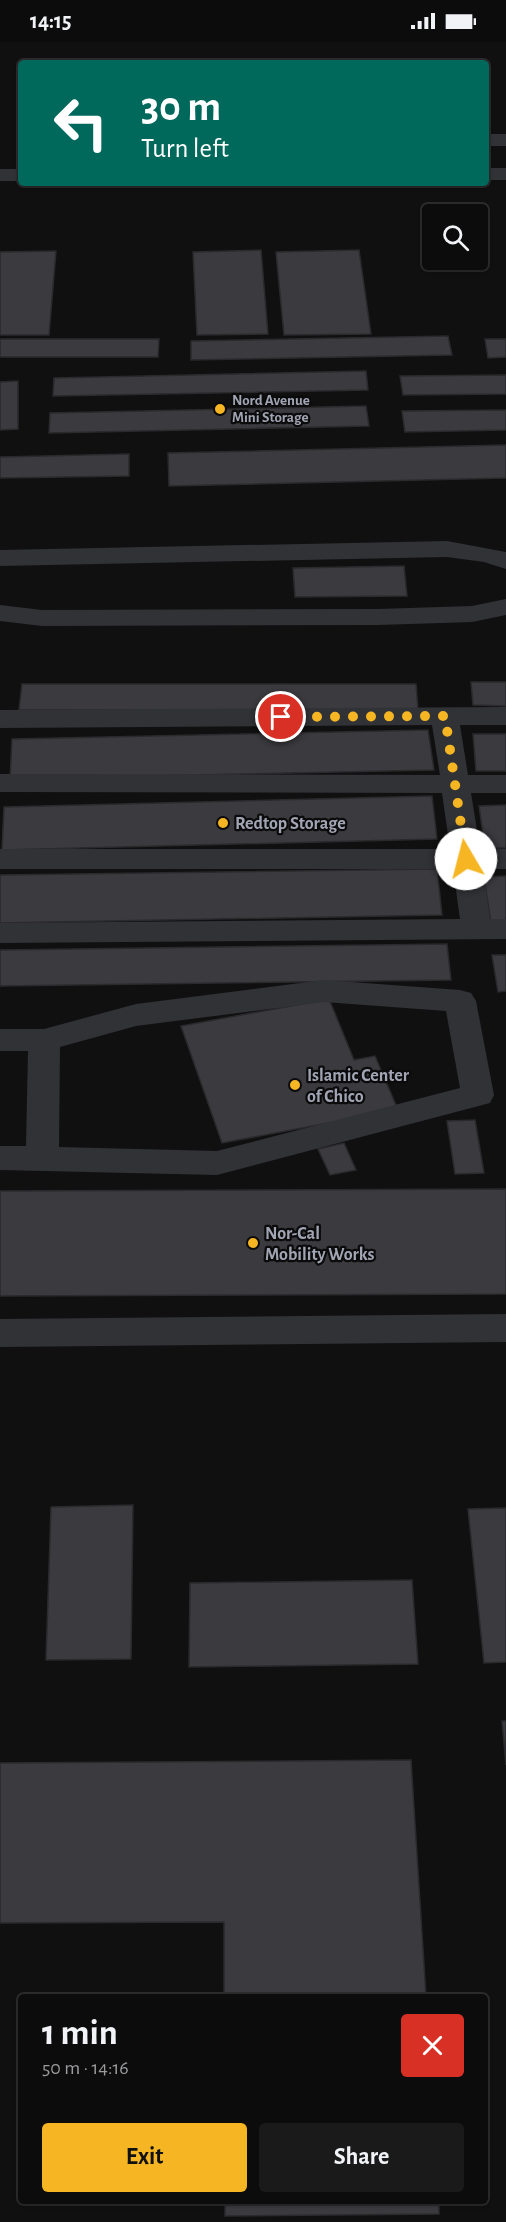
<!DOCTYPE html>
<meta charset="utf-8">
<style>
:root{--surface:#0c0c0d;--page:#1a1a1b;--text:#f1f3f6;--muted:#9a9b9d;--line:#2c2c2e;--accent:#f6b623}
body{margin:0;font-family:"Alegreya Sans",sans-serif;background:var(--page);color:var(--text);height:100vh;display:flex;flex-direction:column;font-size:22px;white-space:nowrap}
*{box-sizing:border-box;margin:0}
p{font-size:20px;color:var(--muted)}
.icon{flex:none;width:33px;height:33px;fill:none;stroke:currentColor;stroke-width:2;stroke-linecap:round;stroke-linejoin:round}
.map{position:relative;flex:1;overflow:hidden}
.sheet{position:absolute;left:18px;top:1952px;width:470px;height:210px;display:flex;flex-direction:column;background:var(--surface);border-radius:6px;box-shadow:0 2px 4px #0004,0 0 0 2px var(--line)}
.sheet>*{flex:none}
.banner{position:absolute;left:18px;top:18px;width:471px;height:126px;border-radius:6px;box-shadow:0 2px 4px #0004,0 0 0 2px var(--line);background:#00695c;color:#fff;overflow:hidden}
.tools{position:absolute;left:422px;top:162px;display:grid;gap:12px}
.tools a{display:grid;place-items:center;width:66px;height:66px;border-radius:6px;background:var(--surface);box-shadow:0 2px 4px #0004,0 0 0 2px var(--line);font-size:30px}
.pin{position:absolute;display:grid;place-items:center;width:51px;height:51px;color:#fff;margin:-26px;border:3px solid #fff;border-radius:50%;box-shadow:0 2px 6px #0007}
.me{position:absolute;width:66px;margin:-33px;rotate:352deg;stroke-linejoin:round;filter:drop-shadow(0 0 4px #0008)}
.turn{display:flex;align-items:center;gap:21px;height:126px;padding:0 24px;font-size:27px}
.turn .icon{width:78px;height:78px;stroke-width:2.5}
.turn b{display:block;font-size:42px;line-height:51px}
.round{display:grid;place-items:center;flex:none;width:63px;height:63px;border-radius:6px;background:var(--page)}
.summary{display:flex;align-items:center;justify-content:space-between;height:102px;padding:0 24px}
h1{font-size:36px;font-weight:700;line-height:45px}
.cta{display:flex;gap:12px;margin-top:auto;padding:12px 24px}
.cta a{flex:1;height:69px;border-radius:6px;background:var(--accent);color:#111;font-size:24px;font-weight:700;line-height:69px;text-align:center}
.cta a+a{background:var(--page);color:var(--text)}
.status{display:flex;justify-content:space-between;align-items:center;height:42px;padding:0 30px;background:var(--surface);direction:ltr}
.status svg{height:16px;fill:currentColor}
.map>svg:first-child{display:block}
</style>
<div class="status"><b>14:15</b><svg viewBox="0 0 49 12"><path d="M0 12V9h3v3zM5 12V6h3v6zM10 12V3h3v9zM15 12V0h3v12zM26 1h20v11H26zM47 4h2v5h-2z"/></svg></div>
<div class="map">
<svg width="506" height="2180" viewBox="0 0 506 2180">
<rect width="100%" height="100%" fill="#101011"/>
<path fill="#3a3a3f" stroke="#2a2a2d" stroke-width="1.5" d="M261,208l7,84 -71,1 -4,-83z
M359,208l12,84 -87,1 -8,-83z
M56,209l-7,84h-49v-83z
M448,294l4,19 -261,5v-19z
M0,297h159l-1,18h-158z
M485,297h21v18l-18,1z
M366,329l2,19 -315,6 1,-18z
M506,333v19l-103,1 -3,-19z
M18,339v48l-18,1v-48z
M366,364l3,20 -320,7 1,-20z
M506,368v20l-101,2 -3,-21z
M506,403v33l-337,8 -1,-33z
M129,412v22l-129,2v-21z
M404,524l3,30 -112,1 -2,-29z
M471,640h35v24l-33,-1z
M22,642h394l2,26h-399z
M428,688l6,40 -424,9 2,-40z
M473,692h33v37h-30z
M432,754l5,43 -435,11 2,-43z
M506,763v43h-21l-6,-42z
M437,827l5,46 -442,8v-48z
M506,834v47h-15l-7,-46z
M447,902l4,36 -451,6v-36z
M492,913h14v36l-8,1z
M329,957l25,61 21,-4 23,54 -176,33 -41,-117z
M475,1078l9,53 -29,1 -8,-53z
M344,1101l12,27 -26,5 -12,-26z
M506,1147v105l-506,2v-105z
M133,1463l-2,154 -85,1 5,-153z
M506,1466v154l-22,1 -16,-154z
M412,1538l6,84 -229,3 1,-84z
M502,1679h4v44z
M411,1718l15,236h-202v-74l-224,1v-160z
M225,2158h214v14l-214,2z"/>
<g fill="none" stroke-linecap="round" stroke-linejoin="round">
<path fill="#313236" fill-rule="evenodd" d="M486,92h20v12h-20z
M486,126h20v12h-20z
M0,127h21v12h-21z
M447,499l59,11v17l-22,-7 -37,-5 -447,9v-16z
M506,557v16l-34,7 -94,3 -336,1 -42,-5v-16l42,5 336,-1 94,-3z
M506,665v18h-46l8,50h38v18h-35l9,56h26v20h-23l7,50h16v20l-506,4v-20l460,-4 -7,-50h-453v-20h450l-8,-56 -442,-1v-18l440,1 -8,-50 -432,3v-18z
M324,938l136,10 11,3 5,8 18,94 -4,8 -273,72 -217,-5v-24h26l2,-95h-28v-22h44l92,-25zM324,960l122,9 14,77 -243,63 -158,-4 1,-100 76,-21z
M506,1272v28l-506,5v-28z"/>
</g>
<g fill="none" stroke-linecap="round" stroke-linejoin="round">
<path stroke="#f6b623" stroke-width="10" stroke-dasharray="0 18" d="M281,675l164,-1 21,143"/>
</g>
<g fill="#f6b623" stroke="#0b0b0c" stroke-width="2">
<circle cx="220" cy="367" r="6"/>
<circle cx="223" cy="781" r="6"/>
<circle cx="295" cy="1043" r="6"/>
<circle cx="253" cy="1201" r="6"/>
</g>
<g text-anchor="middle" stroke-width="4.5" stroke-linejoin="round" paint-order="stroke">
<g font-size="15" font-weight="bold" fill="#a1a5b3" stroke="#0b0b0c" text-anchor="start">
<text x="232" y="363">Nord Avenue<tspan x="232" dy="17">Mini Storage</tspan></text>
</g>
<g font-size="18" font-weight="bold" fill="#a1a5b3" stroke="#0b0b0c" text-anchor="start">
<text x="235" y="787">Redtop Storage</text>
<text x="307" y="1039">Islamic Center<tspan x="307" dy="21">of Chico</tspan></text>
<text x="265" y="1197">Nor-Cal<tspan x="265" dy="21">Mobility Works</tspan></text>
</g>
</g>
</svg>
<div class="tools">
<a><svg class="icon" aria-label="search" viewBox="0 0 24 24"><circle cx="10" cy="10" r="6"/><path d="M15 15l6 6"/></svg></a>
</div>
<div class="pin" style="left:281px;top:675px;background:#d93025"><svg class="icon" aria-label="arrive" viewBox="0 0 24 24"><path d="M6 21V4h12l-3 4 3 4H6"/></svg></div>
<svg class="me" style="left:466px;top:817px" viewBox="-20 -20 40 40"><circle r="19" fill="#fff"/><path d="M0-13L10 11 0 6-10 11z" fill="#f6b623"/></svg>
<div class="banner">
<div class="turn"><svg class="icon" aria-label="left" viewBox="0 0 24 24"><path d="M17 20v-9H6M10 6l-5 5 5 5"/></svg><div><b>30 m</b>Turn left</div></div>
</div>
<section class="sheet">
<div class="summary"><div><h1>1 min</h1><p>50 m · 14:16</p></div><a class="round" style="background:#d93025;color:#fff"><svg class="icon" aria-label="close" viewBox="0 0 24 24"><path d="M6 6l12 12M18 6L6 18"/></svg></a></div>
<div class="cta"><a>Exit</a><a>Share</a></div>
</section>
</div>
